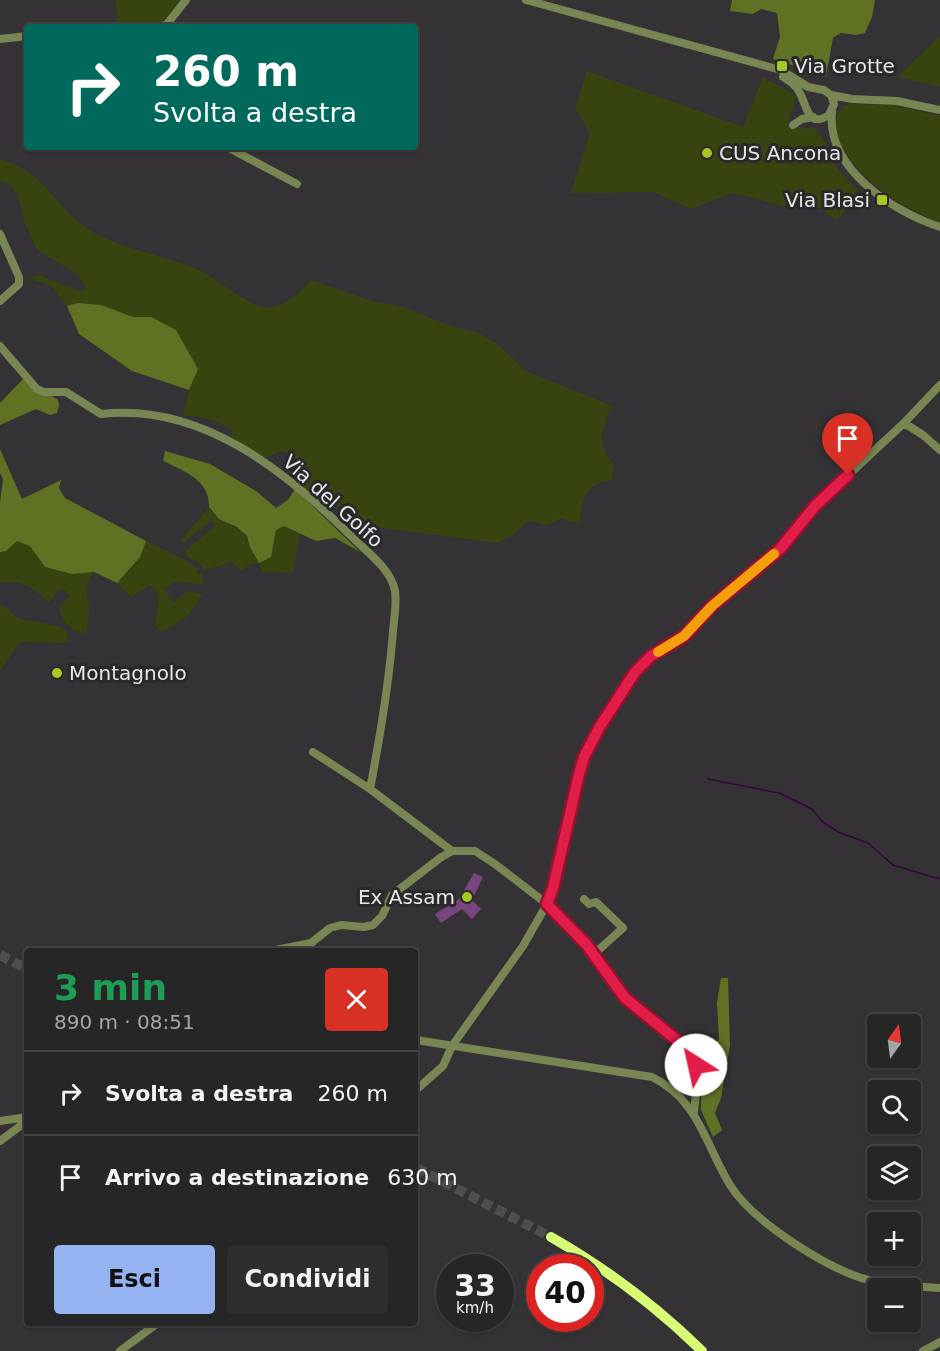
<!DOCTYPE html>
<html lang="it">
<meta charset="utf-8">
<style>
:root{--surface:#272627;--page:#2f2e2f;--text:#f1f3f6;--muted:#a4a5a7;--line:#434344;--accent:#95b2f1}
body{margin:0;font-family:"DejaVu Sans",sans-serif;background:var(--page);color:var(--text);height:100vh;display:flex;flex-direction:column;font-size:22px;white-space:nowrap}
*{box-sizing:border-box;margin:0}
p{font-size:20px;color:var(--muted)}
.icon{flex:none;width:33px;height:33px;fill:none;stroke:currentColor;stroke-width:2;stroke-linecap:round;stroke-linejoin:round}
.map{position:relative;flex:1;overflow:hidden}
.details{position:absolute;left:24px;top:948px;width:394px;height:378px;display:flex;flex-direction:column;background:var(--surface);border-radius:6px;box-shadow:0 2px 4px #0004,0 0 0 2px var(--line)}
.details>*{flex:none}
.banner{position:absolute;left:24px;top:24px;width:394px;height:126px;border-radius:6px;box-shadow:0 2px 4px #0004,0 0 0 2px var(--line);background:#00695c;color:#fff;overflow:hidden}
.needle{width:39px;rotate:14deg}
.tools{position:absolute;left:867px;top:1014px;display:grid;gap:12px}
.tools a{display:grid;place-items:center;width:54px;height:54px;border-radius:6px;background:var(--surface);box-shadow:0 2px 4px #0004,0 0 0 2px var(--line);font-size:30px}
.speed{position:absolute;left:436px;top:1254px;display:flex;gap:12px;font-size:30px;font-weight:700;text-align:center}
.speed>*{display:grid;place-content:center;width:78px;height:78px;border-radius:50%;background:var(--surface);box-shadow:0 2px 4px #0004,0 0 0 2px var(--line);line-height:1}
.speed small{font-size:15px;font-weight:400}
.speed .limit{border:9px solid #d22;background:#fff;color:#111}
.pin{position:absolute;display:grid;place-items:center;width:51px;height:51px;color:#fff;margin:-62px -26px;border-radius:50% 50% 50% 0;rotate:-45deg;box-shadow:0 0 6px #0007}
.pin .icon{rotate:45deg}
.me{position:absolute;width:66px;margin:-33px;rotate:325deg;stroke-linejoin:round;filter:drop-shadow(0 0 4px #0008)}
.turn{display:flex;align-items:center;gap:21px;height:126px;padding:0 30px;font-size:27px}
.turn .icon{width:78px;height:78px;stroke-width:2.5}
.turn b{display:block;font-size:42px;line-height:51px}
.round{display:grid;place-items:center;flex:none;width:63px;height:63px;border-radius:6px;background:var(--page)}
.summary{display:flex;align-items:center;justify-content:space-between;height:102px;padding:0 30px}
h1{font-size:36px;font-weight:800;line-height:45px;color:#1e9e55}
.action{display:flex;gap:12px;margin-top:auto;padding:12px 30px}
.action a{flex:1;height:69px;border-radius:6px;background:var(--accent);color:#111;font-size:24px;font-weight:800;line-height:69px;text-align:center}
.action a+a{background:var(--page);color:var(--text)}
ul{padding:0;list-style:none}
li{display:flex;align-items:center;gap:18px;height:84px;padding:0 30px;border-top:2px solid var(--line)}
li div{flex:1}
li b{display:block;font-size:22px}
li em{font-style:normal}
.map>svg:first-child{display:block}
</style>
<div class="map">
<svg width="940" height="1351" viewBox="0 0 940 1351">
<rect width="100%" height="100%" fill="#343234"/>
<path fill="#38440f" d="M115,0h67c-24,31 -26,27 -64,27z
M940,36v51l-43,-10z
M587,71l156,56 20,-50 33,19 -9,30 12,3 14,-2 12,14 10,25 23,25 -20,30 -39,-28 -15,13 -51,-13 -42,16 -37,-17 -83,1 19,-60 -15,-25z
M853,104l38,1 49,11v106c-39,-13 -104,-56 -106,-102l9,-14z
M0,159c48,13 54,50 91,72 34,20 76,24 112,41 13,7 47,33 58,35 21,4 37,-13 50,-27l61,21 32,6 42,17 33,9 21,13 26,25 86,35c-12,30 -16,32 2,60l-2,14c-30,5 -28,19 -33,44l-18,-6 -14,7 -18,-4 -18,15 -14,7 -144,-19c-3,-10 -6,-16 -17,-17l-6,5 -34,-32 2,-5 -6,-20 -11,-4 -17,7 -32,-20v-8c-18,-10 -27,-14 -49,-14l6,-26 9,-21 -47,-52c-6,0 -13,1 -19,0 -23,-5 -40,-18 -65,-11l-15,-20 -25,-8 13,-3 41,17 5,-5 -10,-14 -39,-23 -12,-26 -7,-28 -8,-12 -10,-2z
M209,507c3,4 6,9 10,11 15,12 26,7 31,29l21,10 5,-27 8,-4 16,8 -7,39 -31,-1 -3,-9 -8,1 -10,7 -10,-9 -26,8 -9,-9 -10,-5v-5l29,-25 -3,-6 -29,23 -3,-2z
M17,540l13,6 15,21 27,7 22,-2 -8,13 3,22 -2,26c-17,-1 -25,-11 -28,-26l10,-11 -4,-6h-6l-10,13c-15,-15 -27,-24 -49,-20v-31l6,-1z
M146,541l37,18 15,10 -2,3 1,2 6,-1 1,12 -28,-4 -12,8 10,14 13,-12 15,3c-9,21 -22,29 -42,38l-5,-8c1,-15 9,-29 -5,-39l-19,12 -14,-14 23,-26z
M0,604l20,15 39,7 8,6 2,11 -49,-1 -20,29z"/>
<path fill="#5f7224" d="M732,0h143l-3,17 -7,16 -9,2 -15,-2 -8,5 -7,38 -53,-17 7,-22 -3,-24 -16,-4 -8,5 -23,-3z
M78,303l23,2 32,12h18l25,13 22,39 -9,21 -57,-19 -53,-37 -12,-28z
M24,378l34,22 1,6 -2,7 -7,2 -14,-6 -36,16v-22z
M0,449l22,50 39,-19 -2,8 6,10 81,43 -6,16 -23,26 -23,-11 -22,2 -27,-7 -15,-21 -13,-5 -11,10 -6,1v-49l3,-24 -3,-6z
M165,451l45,13 46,27 20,17 12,-8 7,-11 65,63 -25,-14 -19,3 -32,-15 -8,4 -5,27 -12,6 -9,-16 -3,-11 -10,-9 -18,-8 -10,-12c1,-27 -25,-36 -46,-46z
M721,978h7l2,67 -9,53 -6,15 7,17 -9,7 -12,-27v-43l-7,-18 19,-3 6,-7 -2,-36z"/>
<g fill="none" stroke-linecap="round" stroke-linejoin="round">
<path stroke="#36043c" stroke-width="1.5" d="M708,779l71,14 33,16 12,14 14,9 30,11 25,22 47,14"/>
</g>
<path fill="#78457e" d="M474,873l9,4 -11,23 9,9 -9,10 -10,-10 -21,14 -6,-9 24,-15z"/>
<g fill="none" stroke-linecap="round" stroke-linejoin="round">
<path stroke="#4f4d4f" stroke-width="10" stroke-dasharray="10 5" stroke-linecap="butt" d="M0,955l27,14
M416,1168l135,69"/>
<path stroke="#778653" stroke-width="8" d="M526,0l255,70 27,17 16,3 7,5 21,4 45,2 43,9
M160,27l7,-3 19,-24
M0,39l27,-3
M783,77c6,4 12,7 15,13 9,12 8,40 31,25l5,-11 -3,-9
M832,112c-6,56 61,100 108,115
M793,125l9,-6 11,-2
M227,147l70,37
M0,234l19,43v7l-19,17
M0,346l37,43 7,3h22l35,22c100,-12 186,58 252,124 15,15 38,31 42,53 2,12 -1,28 -2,40 -4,54 -13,106 -23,158
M904,423l19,12 17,15
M313,752l57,37 82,62
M584,899l5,5 7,-2 27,26 -29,26
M271,951l40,-8 19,-15 11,-3 23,2 9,-2 9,-9 10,-21 48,-37 12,-7h23l20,13 52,40 39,40 39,54 64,52c12,17 7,42 5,62
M416,1040l236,37c47,23 53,67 78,108 23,37 100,86 142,96 22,6 46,5 68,7
M416,1090l27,-24 9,-20 71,-100 24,-42 37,-147 15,-29 36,-56 16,-16 33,-20 28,-30 68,-57 35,-43 89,-83 36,-38
M0,1121l27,-4
M0,1141l27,-20
M120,1351l38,-28
M923,1351l17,-9"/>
<path stroke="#d7fb74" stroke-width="10" d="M551,1237c56,32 105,69 151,114"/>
</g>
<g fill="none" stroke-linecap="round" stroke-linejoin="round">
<g stroke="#92132f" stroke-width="15">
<path id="route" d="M696,1065l-7,-15 -64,-52 -39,-54 -39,-40 6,-16 26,-114 5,-17 15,-29 36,-56 16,-16 33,-20 28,-30 68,-57 35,-43 33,-31"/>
</g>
<use href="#route" stroke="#e11d48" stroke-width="10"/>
<path stroke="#f59e0b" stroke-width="10" d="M658,652l26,-16 28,-30 62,-52"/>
</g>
<g fill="#a5c823" stroke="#2a282a" stroke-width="2">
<rect x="776" y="60" width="12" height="12" rx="3"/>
<circle cx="707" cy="153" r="6"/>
<rect x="876" y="194" width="12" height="12" rx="3"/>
<circle cx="57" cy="673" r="6"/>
<circle cx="467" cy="897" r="6"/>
</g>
<g text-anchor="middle" stroke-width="6" stroke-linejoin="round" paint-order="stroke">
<g font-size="20" fill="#e8e7e8" stroke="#2a282a" text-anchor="start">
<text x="794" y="73">Via Grotte</text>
<text x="719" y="160">CUS Ancona</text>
<text x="870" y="207" text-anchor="end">Via Blasi</text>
<text x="69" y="680">Montagnolo</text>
<text x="455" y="904" text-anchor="end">Ex Assam</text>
</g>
<g font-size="20" fill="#e8e7e8" stroke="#2a282a">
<text transform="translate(333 501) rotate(42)" y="7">Via del Golfo</text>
</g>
</g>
</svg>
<div class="tools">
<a><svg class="needle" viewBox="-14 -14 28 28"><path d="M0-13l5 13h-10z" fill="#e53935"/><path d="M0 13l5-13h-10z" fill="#a4a5a7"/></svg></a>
<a><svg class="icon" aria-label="search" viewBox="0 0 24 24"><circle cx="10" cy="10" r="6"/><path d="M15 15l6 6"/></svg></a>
<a><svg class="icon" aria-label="layers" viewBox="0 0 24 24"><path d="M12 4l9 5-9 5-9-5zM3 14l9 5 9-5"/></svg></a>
<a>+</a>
<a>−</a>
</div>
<div class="speed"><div>33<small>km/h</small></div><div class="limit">40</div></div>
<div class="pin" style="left:848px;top:475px;background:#d93025"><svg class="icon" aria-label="arrive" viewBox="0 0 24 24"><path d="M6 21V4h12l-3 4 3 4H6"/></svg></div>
<svg class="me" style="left:696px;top:1065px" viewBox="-20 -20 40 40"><circle r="19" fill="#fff"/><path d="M0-13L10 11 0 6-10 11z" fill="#e11d48"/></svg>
<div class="banner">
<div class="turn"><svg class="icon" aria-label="right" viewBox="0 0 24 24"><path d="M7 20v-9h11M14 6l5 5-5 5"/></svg><div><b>260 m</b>Svolta a destra</div></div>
</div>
<section class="details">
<div class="summary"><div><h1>3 min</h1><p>890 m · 08:51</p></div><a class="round" style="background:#d93025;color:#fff"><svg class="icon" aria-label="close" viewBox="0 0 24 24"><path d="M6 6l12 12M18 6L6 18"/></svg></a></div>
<ul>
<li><svg class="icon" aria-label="right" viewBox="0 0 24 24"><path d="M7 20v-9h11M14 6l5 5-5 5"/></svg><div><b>Svolta a destra</b></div><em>260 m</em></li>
<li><svg class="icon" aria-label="arrive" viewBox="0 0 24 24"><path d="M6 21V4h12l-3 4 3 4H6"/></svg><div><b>Arrivo a destinazione</b></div><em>630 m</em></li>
</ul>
<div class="action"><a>Esci</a><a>Condividi</a></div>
</section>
</div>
